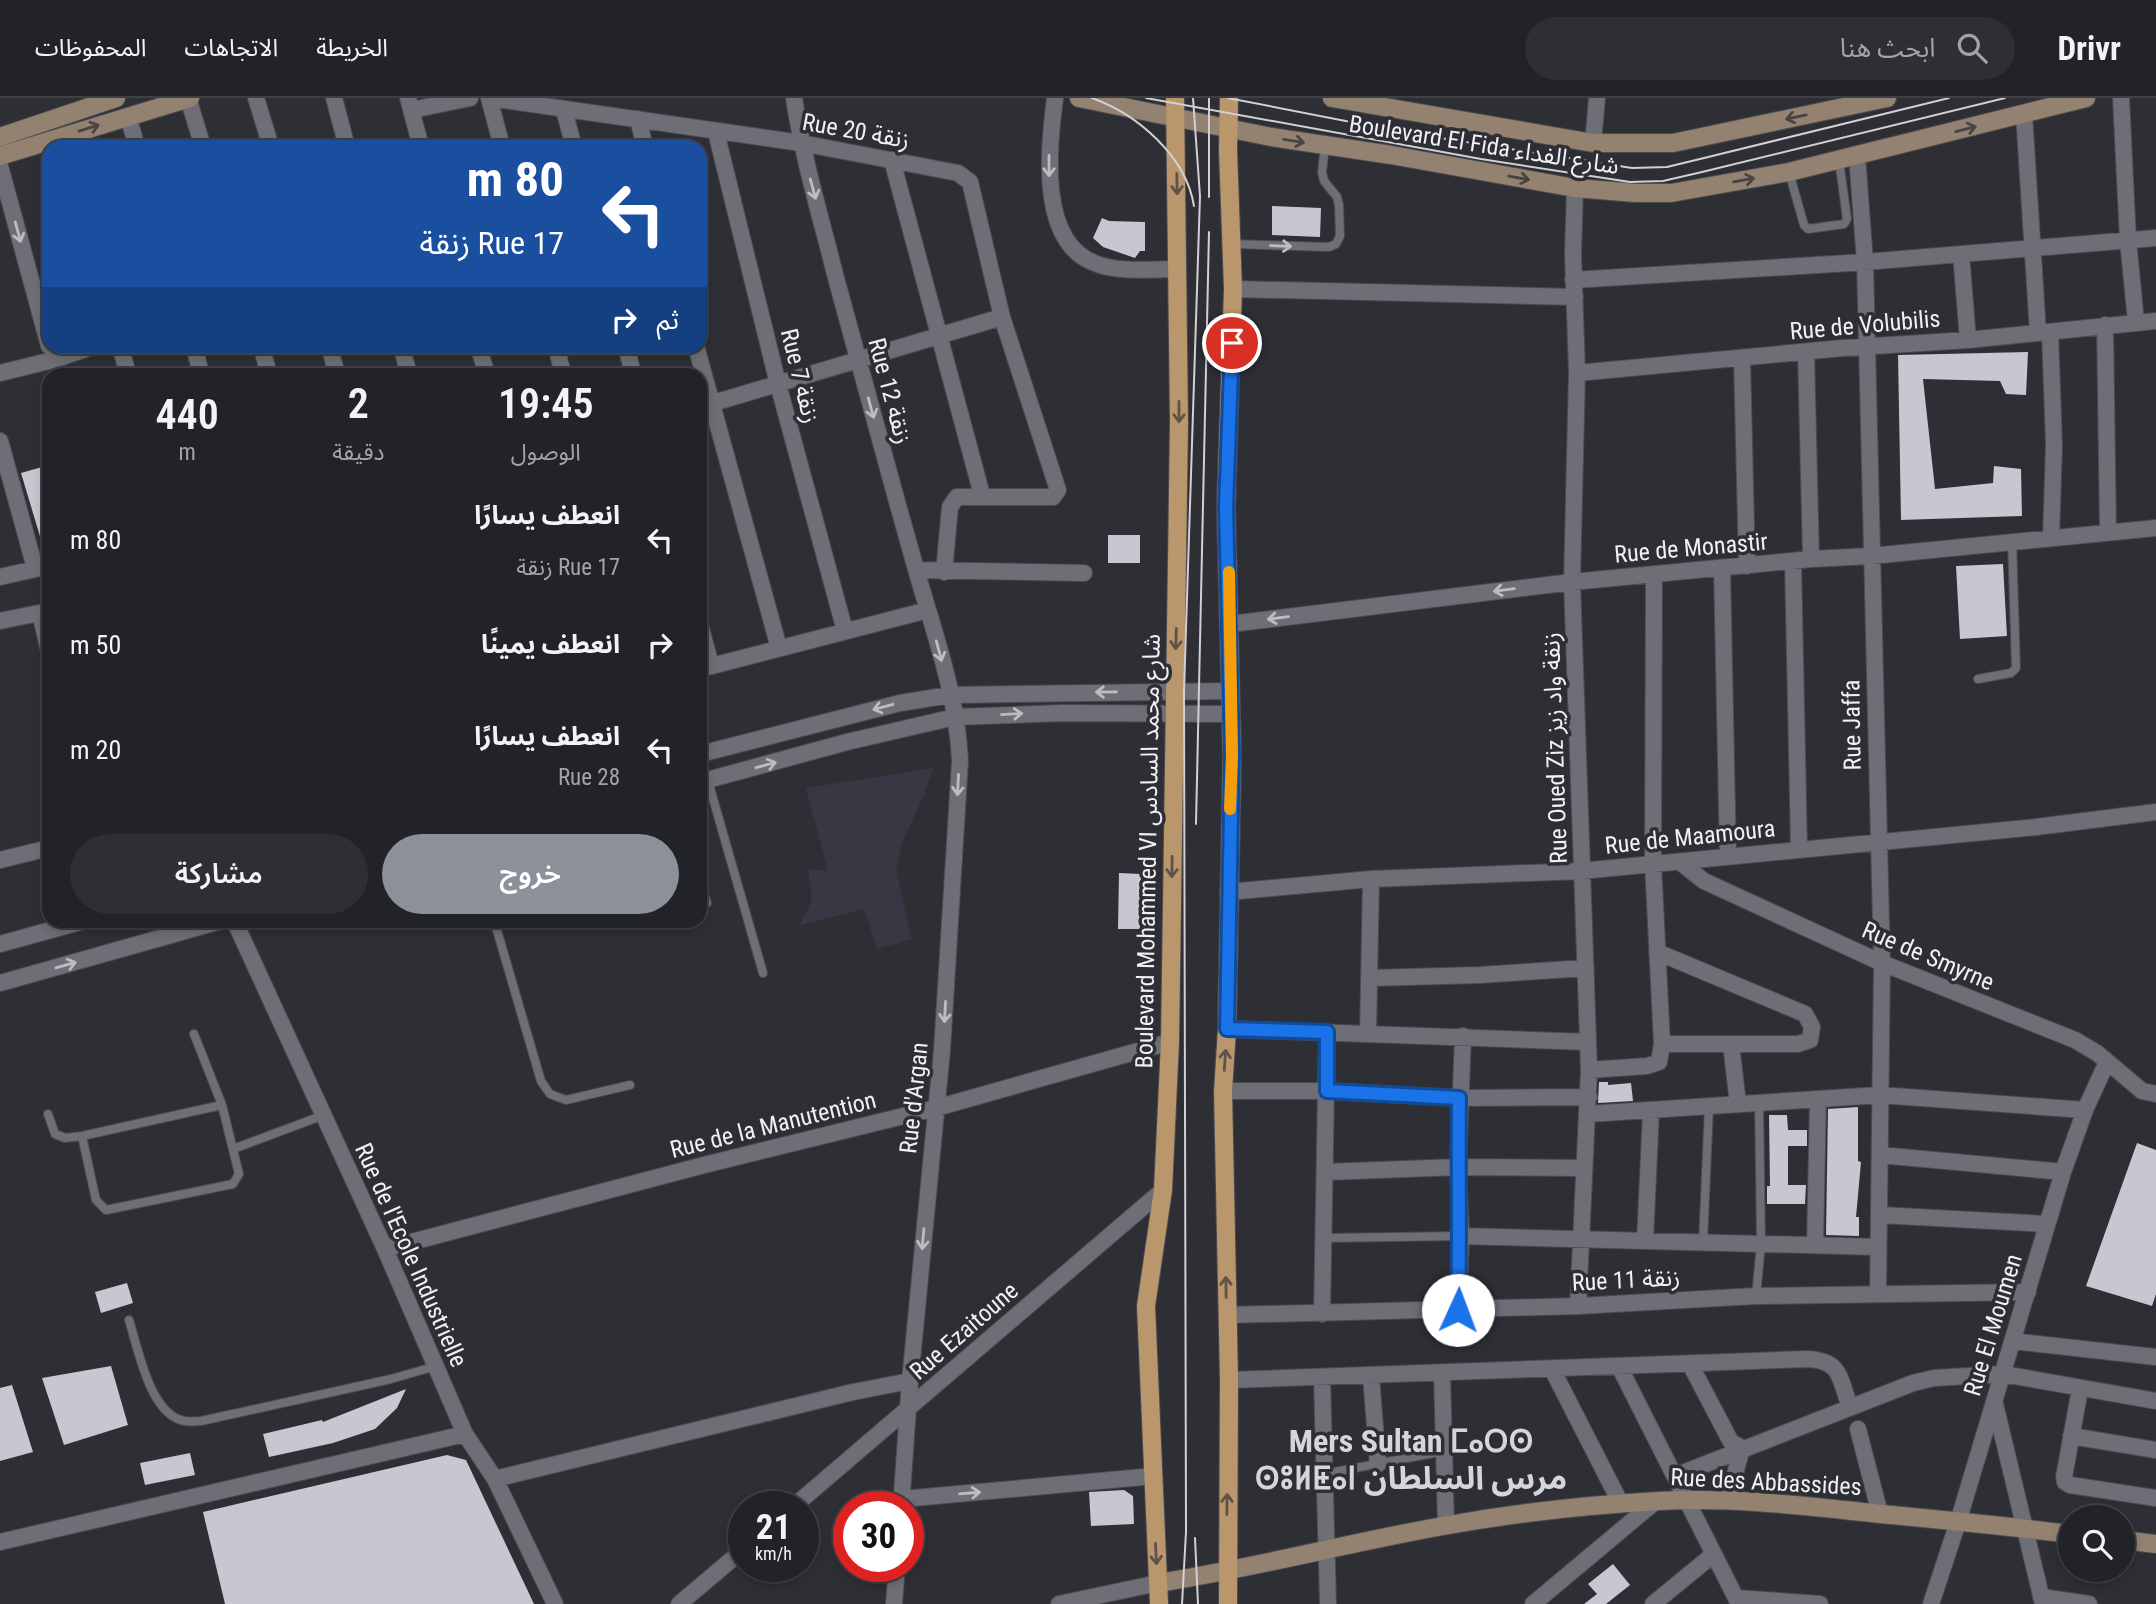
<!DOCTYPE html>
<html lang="ar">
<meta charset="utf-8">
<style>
:root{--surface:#222328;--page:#2e2f34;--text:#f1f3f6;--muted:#a2a4a8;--line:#3f4045;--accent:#8c9099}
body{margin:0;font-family:"Roboto Condensed","Noto Sans Arabic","Noto Sans Tifinagh",sans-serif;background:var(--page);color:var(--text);direction:rtl;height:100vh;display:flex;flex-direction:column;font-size:26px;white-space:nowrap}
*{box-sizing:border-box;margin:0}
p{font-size:23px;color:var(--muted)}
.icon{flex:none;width:38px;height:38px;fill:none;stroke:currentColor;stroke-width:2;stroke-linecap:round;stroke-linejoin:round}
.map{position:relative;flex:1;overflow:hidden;direction:ltr}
.details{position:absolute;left:42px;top:270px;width:665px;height:560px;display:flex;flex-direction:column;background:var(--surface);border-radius:21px;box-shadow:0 4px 10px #0003,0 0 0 2px var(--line);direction:rtl}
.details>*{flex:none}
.hud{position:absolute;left:42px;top:42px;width:665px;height:214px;border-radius:21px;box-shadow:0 4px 10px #0003,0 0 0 2px var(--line);direction:rtl;background:#1a4fa0;color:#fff;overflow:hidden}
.fabs{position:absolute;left:2058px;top:1407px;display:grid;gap:14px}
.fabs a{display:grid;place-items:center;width:77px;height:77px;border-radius:50%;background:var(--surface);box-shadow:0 4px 10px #0003,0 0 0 2px var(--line);font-size:35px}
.speed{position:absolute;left:728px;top:1393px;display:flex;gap:14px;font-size:35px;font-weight:700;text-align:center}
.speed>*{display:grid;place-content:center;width:91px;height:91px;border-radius:50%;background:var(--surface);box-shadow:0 4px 10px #0003,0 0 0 2px var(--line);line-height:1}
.speed small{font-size:18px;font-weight:400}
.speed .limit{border:10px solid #d22;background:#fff;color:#111}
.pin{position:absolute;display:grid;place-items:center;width:60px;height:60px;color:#fff;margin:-30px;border:4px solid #fff;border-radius:50%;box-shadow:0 2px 7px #0007}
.me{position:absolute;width:77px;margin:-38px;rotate:2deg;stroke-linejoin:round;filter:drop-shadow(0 0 5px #0008)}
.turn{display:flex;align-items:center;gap:24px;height:147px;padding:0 28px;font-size:32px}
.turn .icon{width:91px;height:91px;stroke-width:2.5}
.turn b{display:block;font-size:49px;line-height:60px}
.then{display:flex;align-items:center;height:66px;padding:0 28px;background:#0003;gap:14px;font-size:26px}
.eta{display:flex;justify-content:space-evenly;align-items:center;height:119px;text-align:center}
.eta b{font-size:42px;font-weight:600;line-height:49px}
.primary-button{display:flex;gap:14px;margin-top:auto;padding:14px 28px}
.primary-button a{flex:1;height:80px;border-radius:42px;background:var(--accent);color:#fff;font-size:28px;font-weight:600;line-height:80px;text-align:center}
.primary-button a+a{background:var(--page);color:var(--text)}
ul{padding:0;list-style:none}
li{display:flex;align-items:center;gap:21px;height:105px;padding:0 28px}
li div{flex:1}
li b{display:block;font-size:26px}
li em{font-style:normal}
header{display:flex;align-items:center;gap:42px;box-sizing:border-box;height:98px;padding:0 35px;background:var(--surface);border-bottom:2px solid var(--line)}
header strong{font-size:33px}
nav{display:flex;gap:38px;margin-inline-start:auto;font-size:24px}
.search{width:490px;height:63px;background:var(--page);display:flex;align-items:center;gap:18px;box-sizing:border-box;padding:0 24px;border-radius:38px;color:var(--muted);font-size:26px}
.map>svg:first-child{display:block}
</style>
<header>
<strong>Drivr</strong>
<div class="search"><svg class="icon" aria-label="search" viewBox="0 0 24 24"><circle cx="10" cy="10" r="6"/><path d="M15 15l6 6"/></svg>ابحث هنا</div>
<nav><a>الخريطة</a><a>الاتجاهات</a><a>المحفوظات</a></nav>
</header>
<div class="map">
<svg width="2156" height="1506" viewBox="0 0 2156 1506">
<rect width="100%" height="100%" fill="#2e2f35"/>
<path fill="#373844" d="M933,670l-9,27 -23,50 -5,25 16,69 -35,10 -13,-40 -64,16 12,-25 -4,-31 20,2 -22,-83z"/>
<path fill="#c6c7d0" d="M1272,108l49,2 -1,29 -48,-2z
M1102,120l7,3 36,1v29h-5l-5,7 -32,-11 -10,-9z
M2028,254l-2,43 -20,-1 -6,-13 -77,-2 12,110 58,-6 1,-17 27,3 1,47 -121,4 -3,-165z
M49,367v87l-4,1 -24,-80z
M1108,437h32v28h-32z
M2003,466l4,72 -47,3 -4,-73z
M1119,775l22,1 -1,55h-22z
M1599,984h9v3l23,-2 2,18 -35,2z
M1858,1009v54l3,1 -5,55h3v19l-33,-1 2,-126z
M1769,1017h18l1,15h19v16h-19v39h18l-1,19h-38v-18h3z
M2137,1045l19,7v144l-4,12 -66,-20z
M127,1185l6,20 -32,10 -6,-21z
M111,1268l17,59 -64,20 -22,-67z
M12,1287l21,67 -33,9v-73z
M406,1291l-9,19 -22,21 -42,14 -64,14 -6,-23 59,-14 1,2z
M190,1355l5,22 -50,10 -5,-22z
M447,1357l19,5 68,144h-309l-22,-92z
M1124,1392l9,6 1,28 -43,2 -2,-34z
M1613,1466l17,21 -24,19h-22l13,-10 -9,-10z"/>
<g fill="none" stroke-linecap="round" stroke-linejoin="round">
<g stroke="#4b4b51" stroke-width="10">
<path id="lane" d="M1789,74l15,53 4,4 36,-5 3,-5 -8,-59
M1233,146l96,3 7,-3 4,-8 -1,-31 -2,-8 -13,-16 -2,-9 3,-26
M36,516l13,54
M1978,581l33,-6 5,-5 -4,-127
M708,683l55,192
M700,784l7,21
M494,822l47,161 9,13 16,6 64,-15
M48,1016l7,20 10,4 17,-2 140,-31
M82,1038l14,64 10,10 127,-26 6,-10 -17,-69 -28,-71
M233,1051l91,-34
M1324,1140l137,-2
M1703,1144l6,-135
M1756,1198l5,-52 -2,-142
M129,1222c9,28 21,96 56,101 5,1 11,0 16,0l190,-42 45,-13
M1324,1376l120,-23"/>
</g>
<g stroke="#4b4b51" stroke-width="18">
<path id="street" d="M188,0l15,49
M256,0l15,49
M334,0l13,49
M408,0l13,49
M794,0c9,61 27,120 42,180 25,93 50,185 76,277 18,67 45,135 48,206l-18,289 -32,331 -9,126
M1055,0c-6,48 -18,146 42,166 25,9 55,5 81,5
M2121,0l7,142 8,82
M412,12l58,-12
M564,12l10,37
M2024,16l14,219
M128,18l9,31
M638,21l7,28
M716,34l62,252 67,247
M1593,45l4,-45
M502,49l-13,-49 312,45 157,30 12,9 32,135 56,173 -5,7h-96l-7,10 -6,65
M1857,57l8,107 17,701 -4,330
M892,62l90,335
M0,68l49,180
M1575,90l-2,66 4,119 -5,209 17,488 -11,236
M1961,156l7,86
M1573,182l292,-18 291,-24
M1233,191l342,8
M2105,227l3,207
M2050,234l4,114 -3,92
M120,248l8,28
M194,248l7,28
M261,248l8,28
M329,248l8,28
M401,248l8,28
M478,248l9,28
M556,248l7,28
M626,248l7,28
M696,248l83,302
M1806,254l5,207
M1742,260l5,208
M0,275l53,-13 42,-14
M1577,275l266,-25 125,-8 188,-19
M700,309l302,-90
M0,343l35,127
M1793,464l6,286
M1722,470l6,289
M916,472l168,3
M0,479l49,-11
M0,523l49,-10
M700,526l11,42
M1230,526l342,-42 239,-23 60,-3 285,-28
M700,571l228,-59
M700,656l200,-51 50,-8 281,-4
M700,684l147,-40 108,-25 108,-4 168,1
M0,762l49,-12
M1680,764l24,19 178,82 193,77 22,13 45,38 14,3
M1228,794l143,-13 210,-8 455,-44 120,-15
M234,822l151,329 80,185 30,45 60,125
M0,846l87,-24
M1657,854l148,62 7,13 -2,13 -12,4h-136
M1370,880l109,-3 107,-7
M0,885l224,-63
M1227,931l361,13
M1368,935l3,-154
M1731,946l7,60
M1589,972l58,-4 12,-4 3,-18 -9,-181 1,-288
M1223,993h104l132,7 130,-1
M1588,1016l292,-19 205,15
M1880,1057l183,17
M1326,1074l132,-5 125,1
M1880,1117l167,9
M1461,1138l417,11
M1645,1143l6,-130
M1815,1147l3,-146
M385,1151l323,-85 228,-56 234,-66
M1458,1212l3,-74 -3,-69 5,-131
M1322,1216l5,-282
M1227,1217l351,-9 178,-10 272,-4
M2012,1243l144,16
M1690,1266l41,78 11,6
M1619,1268l120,238
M1552,1271l69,135
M1442,1275l4,152
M1371,1278l7,88
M1322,1280l6,226
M1229,1282l577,-21c36,1 33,19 44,48
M2080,1291l-16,88 1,5 5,3 86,13
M1995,1306l48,200
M1858,1331l22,85
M2071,1338l85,14
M1675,1378l238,-93 21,-5 69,-4 153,27
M495,1381l358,-87 57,-11
M902,1401l252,-23
M1728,1402l14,-52
M793,1409l370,-317
M0,1444l465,-108
M2041,1499l48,7
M1736,1500l84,6
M679,1506l65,-55
M894,1506l3,-38
M1059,1506l99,-21
M1533,1506l123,-103
M1653,1506l61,-50
M1931,1506l27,-82 105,-350 22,-62 22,-48"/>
</g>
<g stroke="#4b4b51" stroke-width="20">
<path id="secondary" d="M1079,0l192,39 120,18 184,33 61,5h35l118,-21 297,-74
M1332,0l261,45h80l214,-45
M0,39l116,-39
M0,58l190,-58
M2123,1442l33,4
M1158,1485c96,-15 190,-40 285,-57 71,-13 144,-21 216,-25 74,-4 148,5 222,13 63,6 126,12 189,20"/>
</g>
<g stroke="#4b4b51" stroke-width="20">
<path id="primary" d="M1159,1506l-13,-298 17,-116 7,-148 9,-620 -4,-324
M1228,1506l1,-224 -6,-289 4,-62 5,-274 -6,-248 7,-218 -5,-139 1,-52"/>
</g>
<use href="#lane" stroke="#6e6f76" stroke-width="8"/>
<use href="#street" stroke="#6e6f76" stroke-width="16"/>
<use href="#secondary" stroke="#948271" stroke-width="18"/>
<use href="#primary" stroke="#b9966c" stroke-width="18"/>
<path stroke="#d0d0d5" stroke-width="2" d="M1092,0c45,16 94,58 102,108
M1146,0l335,61 149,23 33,-1 39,-9 303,-74
M1209,0v99
M1228,0l174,34 230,36 35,-1 33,-8 249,-61
M1196,726l13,-592
M1195,1440l3,66
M1182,1506l4,-72 -2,-841 16,-495 -7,-98"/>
</g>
<defs><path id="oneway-shaft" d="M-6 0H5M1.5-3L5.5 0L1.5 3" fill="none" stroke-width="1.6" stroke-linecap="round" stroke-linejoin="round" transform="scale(1.75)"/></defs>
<g stroke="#484444">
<use href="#oneway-shaft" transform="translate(1796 19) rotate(168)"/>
<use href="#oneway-shaft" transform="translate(89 30) rotate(-17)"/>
<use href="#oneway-shaft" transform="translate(1966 31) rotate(-14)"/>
<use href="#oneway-shaft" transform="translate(1294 43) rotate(9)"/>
<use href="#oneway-shaft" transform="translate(1519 80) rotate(10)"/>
<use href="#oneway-shaft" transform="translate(1744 82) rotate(-10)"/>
</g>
<g stroke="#bcbcc2">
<use href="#oneway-shaft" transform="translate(1049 68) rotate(90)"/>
<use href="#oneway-shaft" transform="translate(813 91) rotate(75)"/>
<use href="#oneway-shaft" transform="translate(18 134) rotate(75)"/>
<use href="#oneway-shaft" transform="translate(1281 148) rotate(2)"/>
<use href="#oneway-shaft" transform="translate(871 310) rotate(75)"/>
<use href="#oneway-shaft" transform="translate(1504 492) rotate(173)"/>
<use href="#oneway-shaft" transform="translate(1278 520) rotate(173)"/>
<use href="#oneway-shaft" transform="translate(939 553) rotate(75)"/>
<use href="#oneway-shaft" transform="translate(1106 594) rotate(179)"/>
<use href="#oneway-shaft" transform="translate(883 609) rotate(165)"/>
<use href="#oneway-shaft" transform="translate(1012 616) rotate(-3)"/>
<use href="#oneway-shaft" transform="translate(766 667) rotate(-15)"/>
<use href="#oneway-shaft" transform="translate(958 687) rotate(93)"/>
<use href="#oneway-shaft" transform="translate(66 867) rotate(-16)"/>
<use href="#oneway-shaft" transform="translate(945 914) rotate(93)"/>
<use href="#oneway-shaft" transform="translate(923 1141) rotate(95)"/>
<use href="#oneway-shaft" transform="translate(970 1395) rotate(-5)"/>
</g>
<g stroke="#5f5348">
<use href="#oneway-shaft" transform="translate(1177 86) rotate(89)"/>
<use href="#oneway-shaft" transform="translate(1179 314) rotate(90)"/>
<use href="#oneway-shaft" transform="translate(1176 541) rotate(92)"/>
<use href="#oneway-shaft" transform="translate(1172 769) rotate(91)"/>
<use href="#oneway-shaft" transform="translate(1225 962) rotate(-86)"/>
<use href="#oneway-shaft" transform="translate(1226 1189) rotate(-91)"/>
<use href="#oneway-shaft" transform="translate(1227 1406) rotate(-89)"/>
<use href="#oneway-shaft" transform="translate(1156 1456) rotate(87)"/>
</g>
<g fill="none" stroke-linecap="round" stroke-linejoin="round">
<g stroke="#114b97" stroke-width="18">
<path id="route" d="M1232,245l-6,164 6,248 -5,274 100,3v59l132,7c-1,71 1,141 -1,212"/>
</g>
<use href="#route" stroke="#1a73e8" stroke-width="12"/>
<path stroke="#f59e0b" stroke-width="12" d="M1229,474l3,183 -2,54"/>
</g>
<g text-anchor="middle" stroke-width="7" stroke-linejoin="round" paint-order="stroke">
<g font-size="24" fill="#f0f0f5" stroke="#2e2f35">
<text transform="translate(856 33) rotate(10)" y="8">Rue 20 زنقة</text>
<text transform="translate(1484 47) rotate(9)" y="8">Boulevard El Fida شارع الفداء</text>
<text transform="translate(1865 227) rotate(-5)" y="8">Rue de Volubilis</text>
<text transform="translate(800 278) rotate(76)" y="8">Rue 7 زنقة</text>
<text transform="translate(890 293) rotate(75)" y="8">Rue 12 زنقة</text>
<text transform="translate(1691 450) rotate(-5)" y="8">Rue de Monastir</text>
<text transform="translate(1852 627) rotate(-91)" y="8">Rue Jaffa</text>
<text transform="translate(1555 650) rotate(-92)" y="8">Rue Oued Ziz زنقة واد زيز</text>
<text transform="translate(1690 739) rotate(-6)" y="8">Rue de Maamoura</text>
<text transform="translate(1148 753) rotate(-89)" y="8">Boulevard Mohammed VI شارع محمد السادس</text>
<text transform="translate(1928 858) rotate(23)" y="8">Rue de Smyrne</text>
<text transform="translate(914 1000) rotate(-84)" y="8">Rue d'Argan</text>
<text transform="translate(773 1027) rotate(-14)" y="8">Rue de la Manutention</text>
<text transform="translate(411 1157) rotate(66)" y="8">Rue de l'Ecole Industrielle</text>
<text transform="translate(1626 1182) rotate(-3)" y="8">Rue 11 زنقة</text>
<text transform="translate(1993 1227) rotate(-73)" y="8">Rue El Moumen</text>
<text transform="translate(964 1233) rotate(-41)" y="8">Rue Ezaitoune</text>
<text transform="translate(1766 1384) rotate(3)" y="8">Rue des Abbassides</text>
</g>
<g font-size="32" font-weight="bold" fill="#d4d5dd" stroke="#2e2f35">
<text x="1411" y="1354">Mers Sultan ⵎⴰⵔⵙ<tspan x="1411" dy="37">ⵙⵓⵍⵟⴰⵏ مرس السلطان</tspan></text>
</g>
</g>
</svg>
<div class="fabs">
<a><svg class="icon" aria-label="search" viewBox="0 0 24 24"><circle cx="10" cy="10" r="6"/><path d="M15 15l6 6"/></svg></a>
</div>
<div class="speed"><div>21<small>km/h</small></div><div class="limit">30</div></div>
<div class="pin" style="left:1232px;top:245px;background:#d93025"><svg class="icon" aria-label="arrive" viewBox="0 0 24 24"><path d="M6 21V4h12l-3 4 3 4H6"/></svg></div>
<svg class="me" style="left:1458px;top:1212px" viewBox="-20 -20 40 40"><circle r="19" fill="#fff"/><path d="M0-13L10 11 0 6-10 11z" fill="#1a73e8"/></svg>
<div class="hud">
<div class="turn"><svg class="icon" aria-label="left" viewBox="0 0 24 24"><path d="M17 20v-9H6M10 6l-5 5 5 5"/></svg><div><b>80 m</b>Rue 17 زنقة</div></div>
<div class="then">ثم<svg class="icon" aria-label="right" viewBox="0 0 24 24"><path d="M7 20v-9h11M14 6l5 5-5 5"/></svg></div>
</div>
<section class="details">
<div class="eta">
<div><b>19:45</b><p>الوصول</p></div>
<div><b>2</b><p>دقيقة</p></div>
<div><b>440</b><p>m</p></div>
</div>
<ul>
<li><svg class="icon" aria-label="left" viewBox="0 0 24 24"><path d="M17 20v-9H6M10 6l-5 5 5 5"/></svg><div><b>انعطف يسارًا</b><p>Rue 17 زنقة</p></div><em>80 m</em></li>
<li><svg class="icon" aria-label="right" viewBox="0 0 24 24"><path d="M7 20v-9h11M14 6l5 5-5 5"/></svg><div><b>انعطف يمينًا</b></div><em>50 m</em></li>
<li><svg class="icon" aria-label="left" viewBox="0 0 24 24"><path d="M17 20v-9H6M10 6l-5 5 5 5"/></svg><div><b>انعطف يسارًا</b><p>Rue 28</p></div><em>20 m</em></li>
</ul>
<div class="primary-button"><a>خروج</a><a>مشاركة</a></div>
</section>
</div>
